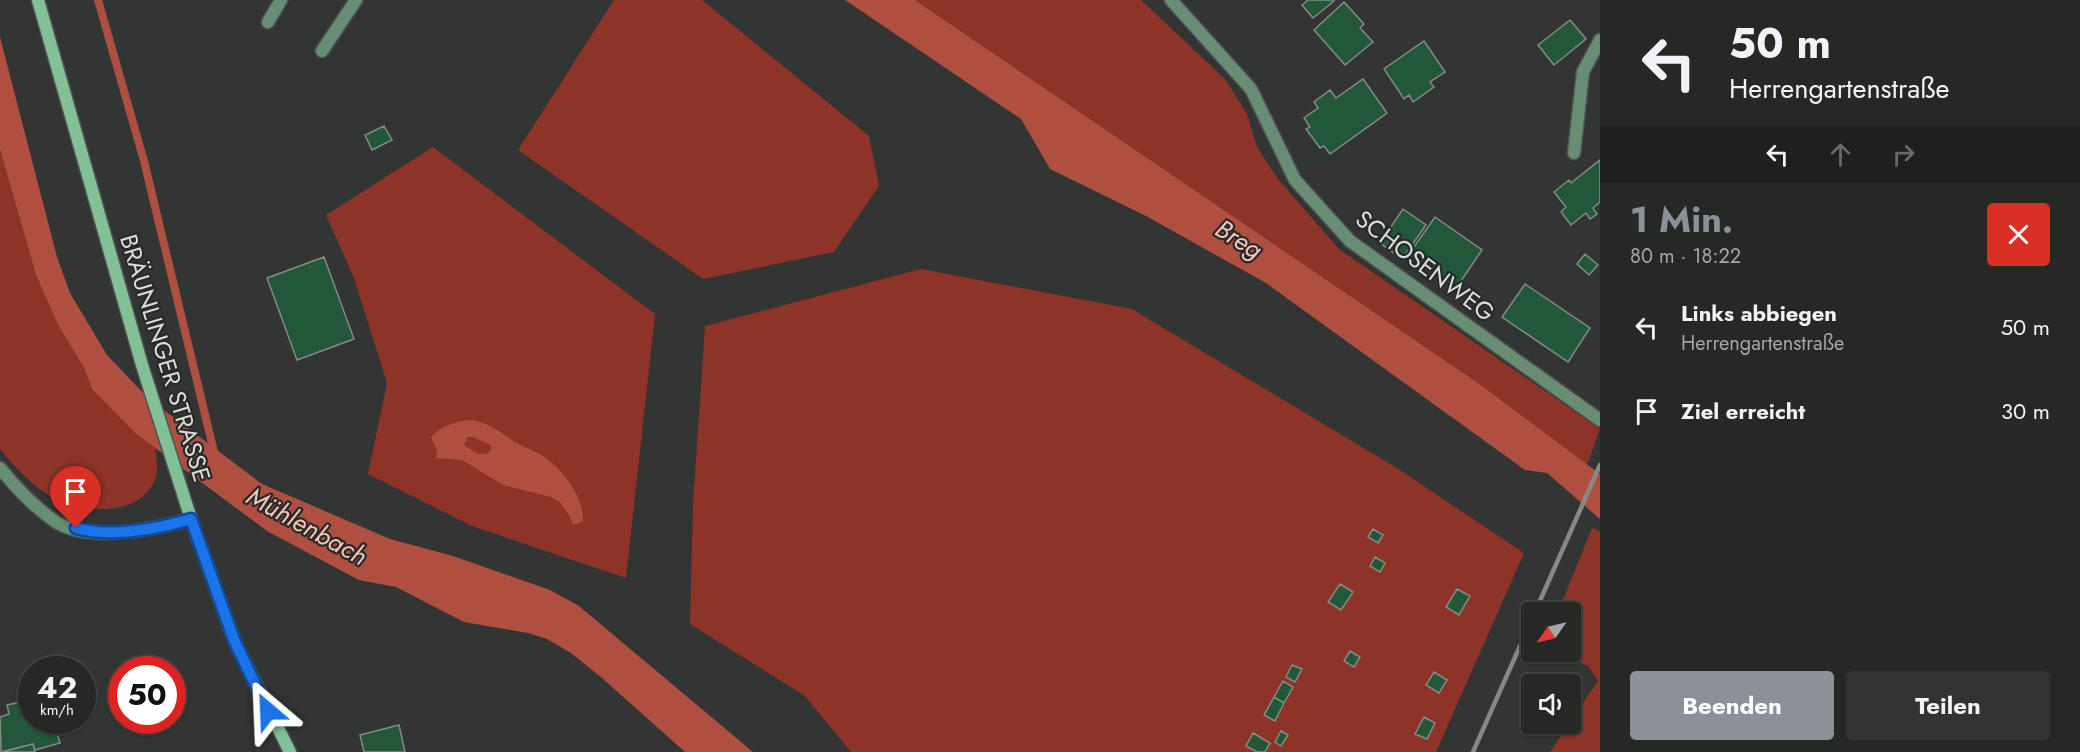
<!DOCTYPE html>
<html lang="de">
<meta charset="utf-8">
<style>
:root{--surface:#262826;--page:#323432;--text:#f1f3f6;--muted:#a4a6a7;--line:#424443;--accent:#8c9099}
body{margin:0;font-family:Jost,sans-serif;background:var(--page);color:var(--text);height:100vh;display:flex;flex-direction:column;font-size:22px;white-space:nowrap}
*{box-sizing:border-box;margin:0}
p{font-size:20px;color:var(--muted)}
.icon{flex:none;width:33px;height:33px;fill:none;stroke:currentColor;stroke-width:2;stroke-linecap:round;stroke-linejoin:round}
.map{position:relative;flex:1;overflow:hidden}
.drawer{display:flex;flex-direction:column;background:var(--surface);width:480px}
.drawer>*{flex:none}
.guide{background:#262826;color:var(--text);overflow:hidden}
.needle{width:39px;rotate:236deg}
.tools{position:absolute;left:1521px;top:602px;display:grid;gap:12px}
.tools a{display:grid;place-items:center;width:60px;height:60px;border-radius:6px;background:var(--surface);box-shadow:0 2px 4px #0004,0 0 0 2px var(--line);font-size:30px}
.speed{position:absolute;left:18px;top:656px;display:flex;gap:12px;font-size:30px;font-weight:700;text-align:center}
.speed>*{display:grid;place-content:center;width:78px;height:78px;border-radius:50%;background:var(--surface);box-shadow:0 2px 4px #0004,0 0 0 2px var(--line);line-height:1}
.speed small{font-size:15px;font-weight:400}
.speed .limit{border:9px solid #d22;background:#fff;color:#111}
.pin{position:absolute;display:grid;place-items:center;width:51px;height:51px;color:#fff;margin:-62px -26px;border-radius:50% 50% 50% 0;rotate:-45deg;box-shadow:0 0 6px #0007}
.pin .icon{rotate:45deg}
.me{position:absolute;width:66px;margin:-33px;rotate:334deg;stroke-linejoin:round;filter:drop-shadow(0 0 4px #0008)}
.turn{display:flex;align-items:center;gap:21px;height:126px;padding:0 30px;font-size:27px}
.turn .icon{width:78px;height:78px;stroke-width:2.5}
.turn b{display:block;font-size:42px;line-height:51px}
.lanes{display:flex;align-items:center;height:57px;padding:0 30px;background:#0003;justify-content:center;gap:30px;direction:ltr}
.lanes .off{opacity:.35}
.round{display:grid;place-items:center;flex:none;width:63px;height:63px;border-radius:6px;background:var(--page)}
.headline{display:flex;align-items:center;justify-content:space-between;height:102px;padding:0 30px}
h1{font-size:36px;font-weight:700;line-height:45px;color:var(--accent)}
.primary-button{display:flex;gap:12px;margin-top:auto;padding:12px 30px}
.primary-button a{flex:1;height:69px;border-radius:6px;background:var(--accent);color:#fff;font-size:24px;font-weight:700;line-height:69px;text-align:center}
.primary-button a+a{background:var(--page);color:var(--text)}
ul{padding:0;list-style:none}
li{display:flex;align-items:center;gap:18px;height:84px;padding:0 30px}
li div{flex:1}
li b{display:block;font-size:22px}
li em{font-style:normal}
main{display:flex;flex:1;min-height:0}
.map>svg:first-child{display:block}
</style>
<main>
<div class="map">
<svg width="1600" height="752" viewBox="0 0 1600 752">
<rect width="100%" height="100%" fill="#323533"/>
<path fill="#8e3327" d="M614,0h88l167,136 10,50 -45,66 -131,27 -185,-129z
M915,0h226l85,80 21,34 10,33 21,32 61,70 261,180 -13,36 -106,-80z
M433,147l222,167 -29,264 -154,-52 -104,-52 19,-91 -33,-105 -28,-63z
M0,150l36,125 22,50 26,43 8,21 43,44 20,14c1,11 4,22 0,32 -14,39 -76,35 -105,17 -20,-12 -35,-29 -50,-47z
M921,269l211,40 265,159 127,85 -88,199h-585l-46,-56 -115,-72 3,-120 12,-178z
M1592,528l8,3v221h-50l48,-71 -10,-15 -32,-15h14v-39h-12z"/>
<path fill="#af4f40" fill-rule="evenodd" d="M845,0h70l566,385 119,89v45l-53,-46 -22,-3 -259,-187 -120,-67 -96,-47 -29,-50z
M0,37l57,220 13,36 37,62 41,43 114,86 128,55 63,17 97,34 29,16 174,146h-68l-83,-74 -31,-25 -24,-14 -19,-6 -64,-11 -68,-35 -37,-7 -92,-49 -132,-98 -43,-44 -8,-21 -26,-43 -22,-50 -36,-125z
M471,420c18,3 27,10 41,20 11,7 24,11 34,18 19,15 37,38 37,63l-10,4 -4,-10 -9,-13 -9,-5 -48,-12 -41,-25 -26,-2 1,-7 -6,-14c10,-11 25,-16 40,-17zM473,437l16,7 3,4 -5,6h-9l-14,-9 4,-8z"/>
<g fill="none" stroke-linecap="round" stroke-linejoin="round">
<path stroke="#af4f40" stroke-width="8" d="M98,0l46,161 71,295"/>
</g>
<path fill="#225839" stroke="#878987" stroke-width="1.5" d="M1308,0h25l1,1 -21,17 -11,-13z
M1344,2l20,22 -4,4 13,14 -28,23 -31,-35z
M1570,20l16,19 -32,26 -16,-20z
M1424,41l21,31 -15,10 4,5 -21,15 -4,-7 -5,4 -20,-30z
M1363,79l24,34 -57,41 -6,-8 -4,2 -14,-19 4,-2 -6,-9 14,-10 -4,-6 16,-12 6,8z
M384,126l8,14 -20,10 -7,-15z
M1600,160v42l-7,6 4,6 -7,5 -4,-6 -15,12 -10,-13 5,-5 -12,-15 15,-12 2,3z
M1403,209l23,16 -24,34 -22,-16z
M1435,217l47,33 -25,37 -48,-33z
M1585,254l13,11 -9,10 -12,-11z
M324,257l30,82 -57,21 -30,-82z
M1525,284l65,44 -22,34 -66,-45z
M1373,529l10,6 -5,8 -10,-6z
M1375,557l10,6 -5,9 -10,-6z
M1340,584l13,8 -12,18 -13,-8z
M1457,589l13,7 -11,19 -13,-8z
M1350,651l10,6 -6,10 -10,-6z
M1292,665l10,4 -7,13 -9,-5z
M1434,672l13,8 -8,13 -13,-8z
M1283,681l10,6 -9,16 -10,-6z
M1274,697l10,6 -9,18 -11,-6z
M32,699v21h33l1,5 -11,2 5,16 -25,7 -2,-6 -32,8 -1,-35 9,-3 -2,-9z
M1424,717l11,6 -8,16 -12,-5z
M399,725l6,27h-41l-4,-17z
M1281,731l7,4 -7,11 -6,-4z
M1253,733l17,10 -5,9h-8l-11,-6z
M33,744l2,8h-33z"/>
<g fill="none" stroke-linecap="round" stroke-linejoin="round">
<g stroke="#505351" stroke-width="15">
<path id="service" d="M268,22l13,-22
M322,51l34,-51
M1574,153l9,-81 17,-32"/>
</g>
<g stroke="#505351" stroke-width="15">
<path id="minor" d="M1171,0l80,89 44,91 55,61 250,179
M0,468c16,20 34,39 56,54 33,21 100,7 135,-3"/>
</g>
<g stroke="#505351" stroke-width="15">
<path id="secondary" d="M38,0l104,365 49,154 43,121 56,112"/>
</g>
<use href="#service" stroke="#678e74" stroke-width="12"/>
<use href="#minor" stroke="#678e74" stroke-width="12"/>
<use href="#secondary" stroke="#82c198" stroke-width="12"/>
<path stroke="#878988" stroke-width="4.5" d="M1535,612l65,-147
M1473,752l59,-133"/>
</g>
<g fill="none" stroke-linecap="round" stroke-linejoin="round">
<g stroke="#114b97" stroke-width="15">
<path id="route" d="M76,528c35,10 80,1 115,-9l43,121 34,71"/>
</g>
<use href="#route" stroke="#1a73e8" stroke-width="10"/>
</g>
<g text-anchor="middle" stroke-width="4.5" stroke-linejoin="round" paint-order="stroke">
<g font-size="24" fill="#dbdddc" stroke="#282b29">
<text transform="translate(1425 266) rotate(37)" y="8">SCHOSENWEG</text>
<text transform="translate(165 358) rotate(73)" y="8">BRÄUNLINGER STRASSE</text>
</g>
<g font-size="26" font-style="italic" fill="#f9c3b9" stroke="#282b29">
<text transform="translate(1239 239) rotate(32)" y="9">Breg</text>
<text transform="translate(307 526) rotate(29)" y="9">Mühlenbach</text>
</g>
</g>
</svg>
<div class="tools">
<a><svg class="needle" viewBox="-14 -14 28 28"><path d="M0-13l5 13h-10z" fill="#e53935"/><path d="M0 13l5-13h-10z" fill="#a4a6a7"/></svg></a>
<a><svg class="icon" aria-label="sound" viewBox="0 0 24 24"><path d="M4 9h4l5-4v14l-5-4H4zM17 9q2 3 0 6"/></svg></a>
</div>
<div class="speed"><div>42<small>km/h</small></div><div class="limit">50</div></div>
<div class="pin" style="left:76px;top:528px;background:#d93025"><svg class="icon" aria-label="arrive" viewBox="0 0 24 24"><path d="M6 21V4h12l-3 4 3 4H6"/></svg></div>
<svg class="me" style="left:268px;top:711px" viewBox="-20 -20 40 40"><path d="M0-17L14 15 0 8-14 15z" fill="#1a73e8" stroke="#fff" stroke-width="4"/></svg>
</div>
<section class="drawer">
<div class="guide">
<div class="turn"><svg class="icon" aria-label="left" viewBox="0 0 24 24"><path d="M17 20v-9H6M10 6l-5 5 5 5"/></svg><div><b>50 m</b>Herrengartenstraße</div></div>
<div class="lanes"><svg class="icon" aria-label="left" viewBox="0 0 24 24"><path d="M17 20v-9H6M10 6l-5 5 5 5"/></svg><svg class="icon off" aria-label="ahead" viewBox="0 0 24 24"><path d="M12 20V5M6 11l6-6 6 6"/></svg><svg class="icon off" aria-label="right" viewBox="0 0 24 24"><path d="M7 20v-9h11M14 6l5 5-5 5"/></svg></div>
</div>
<div class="headline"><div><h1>1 Min.</h1><p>80 m · 18:22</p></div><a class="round" style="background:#d93025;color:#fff"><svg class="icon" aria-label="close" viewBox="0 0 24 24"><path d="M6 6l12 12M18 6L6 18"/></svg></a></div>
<ul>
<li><svg class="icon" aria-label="left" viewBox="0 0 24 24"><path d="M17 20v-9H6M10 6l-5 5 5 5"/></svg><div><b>Links abbiegen</b><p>Herrengartenstraße</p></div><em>50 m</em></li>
<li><svg class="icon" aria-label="arrive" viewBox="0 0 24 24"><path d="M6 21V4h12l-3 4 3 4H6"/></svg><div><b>Ziel erreicht</b></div><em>30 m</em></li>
</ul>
<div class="primary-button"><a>Beenden</a><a>Teilen</a></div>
</section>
</main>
